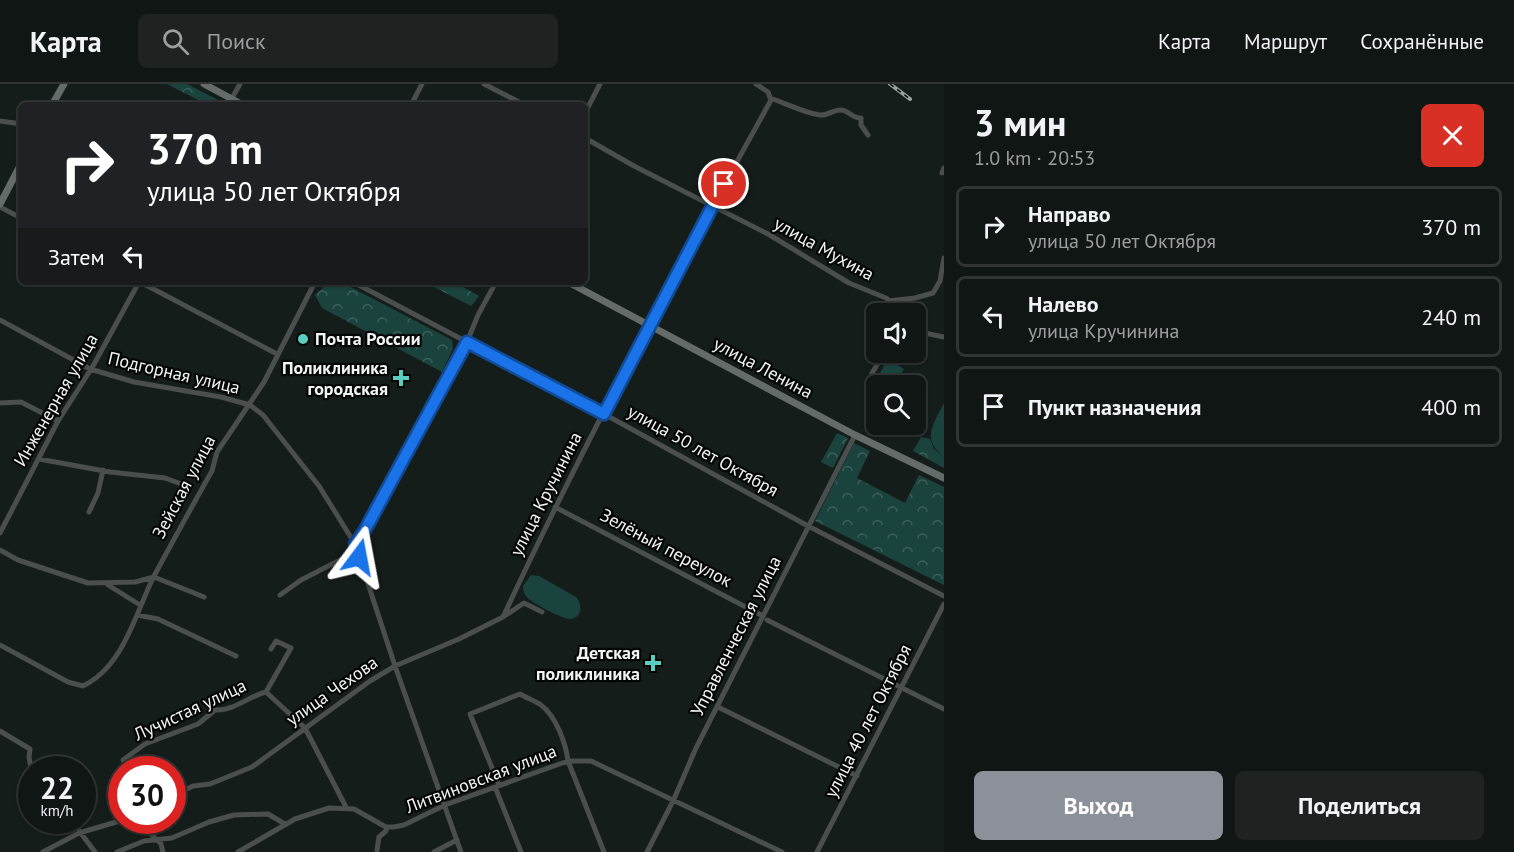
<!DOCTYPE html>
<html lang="ru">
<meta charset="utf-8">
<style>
:root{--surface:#101614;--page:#1e2322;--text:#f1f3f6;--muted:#9c9fa0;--line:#303534;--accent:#8c9099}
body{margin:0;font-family:"PT Sans",sans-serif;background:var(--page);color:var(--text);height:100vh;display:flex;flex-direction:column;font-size:22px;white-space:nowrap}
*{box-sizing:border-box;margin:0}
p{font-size:20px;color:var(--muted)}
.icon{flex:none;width:33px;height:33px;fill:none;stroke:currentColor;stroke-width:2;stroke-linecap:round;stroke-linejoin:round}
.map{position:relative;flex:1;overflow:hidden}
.panel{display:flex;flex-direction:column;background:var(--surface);width:570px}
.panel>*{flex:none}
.top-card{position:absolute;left:18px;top:18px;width:570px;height:183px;border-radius:9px;box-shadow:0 2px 4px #0004,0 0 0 2px var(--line);background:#202124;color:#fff;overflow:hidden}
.controls{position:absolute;left:866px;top:219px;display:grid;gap:12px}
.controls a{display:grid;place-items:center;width:60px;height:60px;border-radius:9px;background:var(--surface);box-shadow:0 2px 4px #0004,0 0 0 2px var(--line);font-size:30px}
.speed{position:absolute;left:18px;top:672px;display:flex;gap:12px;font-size:30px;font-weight:700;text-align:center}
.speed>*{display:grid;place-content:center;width:78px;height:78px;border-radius:50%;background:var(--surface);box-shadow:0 2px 4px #0004,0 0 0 2px var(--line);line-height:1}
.speed small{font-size:15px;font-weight:400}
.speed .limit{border:9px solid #d22;background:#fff;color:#111}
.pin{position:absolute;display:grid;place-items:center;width:51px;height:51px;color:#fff;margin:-26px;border:3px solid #fff;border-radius:50%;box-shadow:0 2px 6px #0007}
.me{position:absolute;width:66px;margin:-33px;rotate:13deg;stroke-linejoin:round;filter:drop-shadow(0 0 4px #0008)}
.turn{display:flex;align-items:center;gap:21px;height:126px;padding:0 30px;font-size:27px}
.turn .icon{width:78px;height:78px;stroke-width:2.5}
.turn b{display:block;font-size:42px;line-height:51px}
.then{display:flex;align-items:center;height:57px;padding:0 30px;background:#0003;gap:12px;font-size:22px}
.round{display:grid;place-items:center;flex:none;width:63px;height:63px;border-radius:9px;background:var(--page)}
.overview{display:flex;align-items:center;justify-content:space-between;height:102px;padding:0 30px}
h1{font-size:36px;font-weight:600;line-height:45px}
.primary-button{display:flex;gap:12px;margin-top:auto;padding:12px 30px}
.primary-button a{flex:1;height:69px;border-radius:9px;background:var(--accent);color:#fff;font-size:24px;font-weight:600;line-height:69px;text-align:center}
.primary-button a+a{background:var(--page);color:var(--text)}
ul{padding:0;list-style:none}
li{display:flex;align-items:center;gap:18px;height:81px;margin:0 12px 9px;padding:0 18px;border:3px solid var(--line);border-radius:9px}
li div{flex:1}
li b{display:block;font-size:22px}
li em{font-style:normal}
header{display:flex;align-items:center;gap:36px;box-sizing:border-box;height:84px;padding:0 30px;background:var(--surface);border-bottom:2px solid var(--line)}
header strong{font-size:28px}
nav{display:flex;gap:33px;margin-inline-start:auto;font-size:21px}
.search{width:420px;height:54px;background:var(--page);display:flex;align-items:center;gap:15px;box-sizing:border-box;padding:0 21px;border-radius:9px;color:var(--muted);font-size:22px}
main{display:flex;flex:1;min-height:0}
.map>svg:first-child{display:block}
</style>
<header>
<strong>Карта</strong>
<div class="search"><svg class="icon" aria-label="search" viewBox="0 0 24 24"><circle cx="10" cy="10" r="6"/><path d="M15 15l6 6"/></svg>Поиск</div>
<nav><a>Карта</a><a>Маршрут</a><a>Сохранённые</a></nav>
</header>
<main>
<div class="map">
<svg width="944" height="768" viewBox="0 0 944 768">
<defs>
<pattern id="forest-crowns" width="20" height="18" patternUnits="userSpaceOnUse" patternTransform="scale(1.5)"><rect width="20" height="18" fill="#1a433e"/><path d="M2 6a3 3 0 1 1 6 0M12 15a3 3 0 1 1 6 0" fill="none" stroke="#3c5f5a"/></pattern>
</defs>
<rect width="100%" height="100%" fill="#151d1b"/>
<path fill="url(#forest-crowns)" d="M167,0h20l33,17 -3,4h-9z
M329,198h12l111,58 1,9 -11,23 -120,-64 -7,-13z
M429,198h25l25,14 -8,10 -43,-22z
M837,349l11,5 -15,30 -12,-6z
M921,353l9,2 4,10 10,8v11l-31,-17z
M854,359l16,8 -13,27 48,25 14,-28 25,12v98l-129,-64z"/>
<path fill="#1a433e" d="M888,275l16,10 -10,16h-6l-11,-7z
M944,319v54c-23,-18 -11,-32 0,-54z
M531,491l8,1 37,21c6,6 7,19 -4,22 -9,1 -37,-15 -43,-20 -5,-4 -6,-8 -6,-13z"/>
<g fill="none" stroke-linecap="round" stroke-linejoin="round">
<path stroke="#4a4e4d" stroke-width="5" d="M484,0l41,21
M770,14c15,5 37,16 51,17 8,0 12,-5 19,-5 8,-1 12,9 21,8v7l7,10
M228,21l12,-21
M411,21l11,-21
M585,29l15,-29
M0,37l21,3
M585,54l49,28 134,68 81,49 37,15 9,7 4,9
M942,89l2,-5
M0,123l21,11
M140,198l137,72
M353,198l251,132 204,112 136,70
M889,217l26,-3 18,-5 7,-12 4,-23
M0,236l90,49 44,13 87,15 29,8 13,10 56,71 36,58 40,122 66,186
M915,247l29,6
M878,301l-6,-12 13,-21
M0,319l21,-1 37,19
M39,375l71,13 55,6 19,7
M555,423l208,109
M89,428l9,-19 5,-23
M0,449l58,-112 35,-55 46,-84
M0,466l18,10 70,23 47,-1 19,-5 50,20
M108,501l32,20
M280,511l21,-15 43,-22 21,-28 102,-188 11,-27 18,-33
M137,531l21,4 78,37
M503,533c82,-176 174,-347 268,-517l-3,-8 -12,-8
M767,536l177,89
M0,561l68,37 15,4c41,-20 52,-72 71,-110 19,-35 38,-70 58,-105l5,-19 47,-70 51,-100
M266,608l39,36 41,79
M718,623l139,69
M0,647l30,18 -1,8 2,11 -6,10 1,5 6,7
M123,676l22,-16 53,-20 17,-14c19,1 34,-14 51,-18l25,-44 -15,-7 -5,8
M499,701l-29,-71 50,-20c7,4 15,7 21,11 15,11 25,39 27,56l36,91
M495,703l26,65
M172,712l21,-10 17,-2 42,-17 118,-86 25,-15 64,-27 44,-22 21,-14 18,9
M71,736l24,32
M137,736l24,24 2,8
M377,766l2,-13 7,-6v-4
M43,768l36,-19 44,-13
M117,768l27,-11 28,-3 37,-16 25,-7 34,-1 17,10
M238,768l57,-33 34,-11 25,1 32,18h8l10,-2 41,-20 123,-44h23l191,91
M434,768l23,-12
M647,768l27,-53 22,-51 159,-313
M817,768l127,-248"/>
<path stroke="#646b69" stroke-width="7" d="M204,0l39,21
M52,21l12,-21
M0,120l21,-40
M568,198l287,153 89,43"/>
<g stroke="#999f9e" stroke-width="4">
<path id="rail" d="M890,0l20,15"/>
</g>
<use href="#rail" stroke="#040606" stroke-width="1.5" stroke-dasharray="4.5" stroke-linecap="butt"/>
</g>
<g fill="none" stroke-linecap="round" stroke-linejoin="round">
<g stroke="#114b97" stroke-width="15">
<path id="route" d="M359,473l-4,-13 10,-14 102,-188 137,72 120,-230"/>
</g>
<use href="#route" stroke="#1a73e8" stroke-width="10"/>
</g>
<g fill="#59cebf" stroke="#040606" stroke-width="2">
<circle cx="303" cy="255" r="6"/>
<path d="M398 285h6v6h6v6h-6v6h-6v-6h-6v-6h6z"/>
<path d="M650 570h6v6h6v6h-6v6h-6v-6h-6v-6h6z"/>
</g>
<g text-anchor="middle" stroke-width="4.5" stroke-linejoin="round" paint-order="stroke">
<g font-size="18" fill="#f0f5f4" stroke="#040606">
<text transform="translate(824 165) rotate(29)" y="6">улица Мухина</text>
<text transform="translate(763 284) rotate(28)" y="6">улица Ленина</text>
<text transform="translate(174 289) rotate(13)" y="6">Подгорная улица</text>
<text transform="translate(56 316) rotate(-60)" y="6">Инженерная улица</text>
<text transform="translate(703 367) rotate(29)" y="6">улица 50 лет Октября</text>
<text transform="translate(184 403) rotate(-62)" y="6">Зейская улица</text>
<text transform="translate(546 410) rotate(-63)" y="6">улица Кручинина</text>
<text transform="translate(666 464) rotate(28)" y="6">Зелёный переулок</text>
<text transform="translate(736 552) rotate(-63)" y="6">Управленческая улица</text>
<text transform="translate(332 607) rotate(-35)" y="6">улица Чехова</text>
<text transform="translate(190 626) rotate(-25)" y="6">Лучистая улица</text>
<text transform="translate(868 637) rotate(-63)" y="6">улица 40 лет Октября</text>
<text transform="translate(481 695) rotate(-21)" y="6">Литвиновская улица</text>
</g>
<g font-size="18" font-weight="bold" fill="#f0f5f4" stroke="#040606" text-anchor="end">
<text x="315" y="261" text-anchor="start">Почта России</text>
<text x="388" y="290">Поликлиника<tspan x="388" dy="21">городская</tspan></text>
<text x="640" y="575">Детская<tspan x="640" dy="21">поликлиника</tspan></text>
</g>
</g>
</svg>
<div class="controls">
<a><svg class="icon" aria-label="sound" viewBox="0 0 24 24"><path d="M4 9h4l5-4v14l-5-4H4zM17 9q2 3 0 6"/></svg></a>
<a><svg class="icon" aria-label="search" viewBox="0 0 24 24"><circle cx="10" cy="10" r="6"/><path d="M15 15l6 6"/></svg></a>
</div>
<div class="speed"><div>22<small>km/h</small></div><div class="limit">30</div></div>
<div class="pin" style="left:724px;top:100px;background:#d93025"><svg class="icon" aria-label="arrive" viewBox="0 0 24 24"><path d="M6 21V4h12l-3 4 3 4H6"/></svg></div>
<svg class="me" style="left:359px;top:473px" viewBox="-20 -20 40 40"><path d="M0-17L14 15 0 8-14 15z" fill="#1a73e8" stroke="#fff" stroke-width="4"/></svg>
<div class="top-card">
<div class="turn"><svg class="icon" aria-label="right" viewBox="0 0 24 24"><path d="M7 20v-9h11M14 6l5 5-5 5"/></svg><div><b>370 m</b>улица 50 лет Октября</div></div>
<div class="then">Затем<svg class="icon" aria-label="left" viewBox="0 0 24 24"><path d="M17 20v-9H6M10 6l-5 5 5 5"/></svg></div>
</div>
</div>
<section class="panel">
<div class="overview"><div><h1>3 мин</h1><p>1.0 km · 20:53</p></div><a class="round" style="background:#d93025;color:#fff"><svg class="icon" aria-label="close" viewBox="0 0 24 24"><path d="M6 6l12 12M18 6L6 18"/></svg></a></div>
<ul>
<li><svg class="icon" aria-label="right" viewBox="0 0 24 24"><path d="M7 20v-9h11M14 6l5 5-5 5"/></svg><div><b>Направо</b><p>улица 50 лет Октября</p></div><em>370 m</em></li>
<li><svg class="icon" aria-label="left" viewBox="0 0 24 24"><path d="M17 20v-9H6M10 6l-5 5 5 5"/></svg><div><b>Налево</b><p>улица Кручинина</p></div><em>240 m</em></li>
<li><svg class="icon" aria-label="arrive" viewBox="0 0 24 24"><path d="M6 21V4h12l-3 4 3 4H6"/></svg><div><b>Пункт назначения</b></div><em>400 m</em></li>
</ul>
<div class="primary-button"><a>Выход</a><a>Поделиться</a></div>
</section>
</main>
